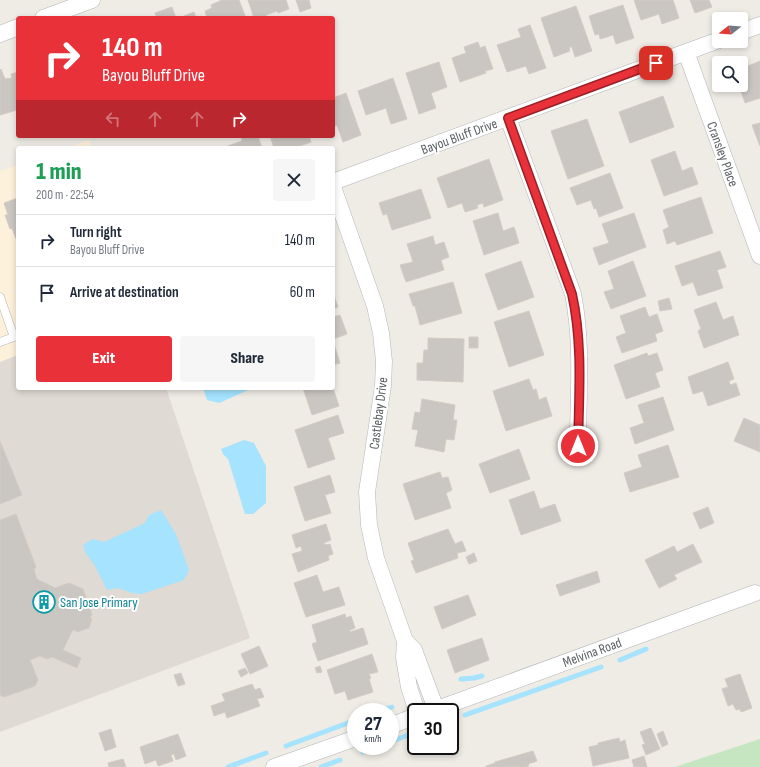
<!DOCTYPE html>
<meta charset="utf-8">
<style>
:root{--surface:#fff;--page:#f6f6f7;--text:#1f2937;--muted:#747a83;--line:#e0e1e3;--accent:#e9313a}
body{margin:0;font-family:"Sofia Sans Condensed",sans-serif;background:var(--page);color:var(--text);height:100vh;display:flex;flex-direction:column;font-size:15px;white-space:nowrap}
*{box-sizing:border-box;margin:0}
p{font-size:13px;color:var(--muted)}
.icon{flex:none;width:22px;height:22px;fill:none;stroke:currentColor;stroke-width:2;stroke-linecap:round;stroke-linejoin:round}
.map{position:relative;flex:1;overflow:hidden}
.drawer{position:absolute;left:16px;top:146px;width:319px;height:244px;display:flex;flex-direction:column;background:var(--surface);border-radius:4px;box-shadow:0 2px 6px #0003}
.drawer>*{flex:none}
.hud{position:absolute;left:16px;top:16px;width:319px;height:122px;border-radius:4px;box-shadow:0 2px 6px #0003;background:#e9313a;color:#fff;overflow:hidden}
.needle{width:26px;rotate:253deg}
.tools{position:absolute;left:712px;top:12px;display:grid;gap:8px}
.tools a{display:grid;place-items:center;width:36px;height:36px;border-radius:4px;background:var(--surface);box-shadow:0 2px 6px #0003;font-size:20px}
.speed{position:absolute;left:347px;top:703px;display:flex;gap:8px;font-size:20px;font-weight:700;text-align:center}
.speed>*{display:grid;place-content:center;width:52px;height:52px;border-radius:50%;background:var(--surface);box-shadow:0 2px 6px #0003;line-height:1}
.speed small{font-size:10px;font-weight:400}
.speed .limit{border:2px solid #111;border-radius:6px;background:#fff;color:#111}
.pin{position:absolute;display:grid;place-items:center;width:34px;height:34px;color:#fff;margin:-17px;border-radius:8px;box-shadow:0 2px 6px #0006}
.me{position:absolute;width:44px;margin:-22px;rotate:0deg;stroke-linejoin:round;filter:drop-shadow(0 0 3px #0008)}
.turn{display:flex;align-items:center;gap:14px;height:84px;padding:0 20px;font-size:18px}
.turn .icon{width:52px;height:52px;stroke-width:2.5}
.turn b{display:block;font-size:28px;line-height:34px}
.lanes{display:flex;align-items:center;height:38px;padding:0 20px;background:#0003;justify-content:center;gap:20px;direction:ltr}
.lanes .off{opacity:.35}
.round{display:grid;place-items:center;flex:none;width:42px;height:42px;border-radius:4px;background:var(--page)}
.summary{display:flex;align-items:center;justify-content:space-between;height:68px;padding:0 20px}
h1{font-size:24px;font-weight:800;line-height:30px;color:#1e9e55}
.button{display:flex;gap:8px;margin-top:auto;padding:8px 20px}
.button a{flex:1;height:46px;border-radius:4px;background:var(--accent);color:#fff;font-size:16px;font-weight:800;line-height:46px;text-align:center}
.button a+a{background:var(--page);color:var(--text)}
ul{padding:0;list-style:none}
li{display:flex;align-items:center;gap:12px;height:52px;padding:0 20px;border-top:1px solid var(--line)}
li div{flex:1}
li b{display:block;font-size:15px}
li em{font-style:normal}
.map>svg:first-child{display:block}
</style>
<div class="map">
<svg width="760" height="767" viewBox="0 0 760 767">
<rect width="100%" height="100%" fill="#efebe5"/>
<path fill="#fef1db" d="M89,140l3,8h-26z
M18,165v190l-18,7v-191z"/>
<path fill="#dfdad3" d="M18,355v33h148l84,250 -250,94v-370z"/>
<path fill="#c6e6c1" d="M760,739v28h-85z"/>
<path fill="#a5e3ff" d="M203,388h50l-34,15 -12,-3z
M244,440l10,3 12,23v37l-13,11h-8l-17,-55 -5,-5 -2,-5z
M161,510l15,24 13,36 -5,10 -42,14 -10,-1 -14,-5 -11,2 -12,-24 -10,-14 -2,-7 10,-6 11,3 41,-19 4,-8z"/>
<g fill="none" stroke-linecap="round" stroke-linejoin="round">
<path stroke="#a5e3ff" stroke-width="5" d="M620,660l26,-11
M461,679l13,-1 8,-2
M378,712l14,-5
M465,715l136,-48
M390,742l26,-10
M286,746l70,-26
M363,752l16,-6
M228,767l38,-14
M321,767l19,-7"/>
</g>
<path fill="#cac6c1" stroke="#d4ccc3" d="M222,0h17l7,18h-39l-2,-7 7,-3 -1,-3z
M248,0h38l3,9 -11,4 -1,-2 -11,4 1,3h-13z
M296,0h13l2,8 -11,4z
M634,0h39l6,18 -17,6 -3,-10 -18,6z
M690,0h19l3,7 -17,6z
M623,5l11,33 -18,6 -3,-9 -13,4 -1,-5 -4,1 -6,-19z
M576,6l16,45 -17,6 -3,-10h-3l1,4 -16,6 -13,-39z
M172,7l4,11h-19l-2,-5z
M194,12l2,6h-12v-2z
M530,25l16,43 -17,6 -3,-8 -19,6 -10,-27 24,-8 -3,-8z
M478,42l2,6 5,-2 8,23 -8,2 1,2 -26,9 -8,-24 14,-5 -2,-6z
M760,61v37l-15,5 -6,-18h2v-16z
M439,62l8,25 -16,6 5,15 -17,6 -13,-41z
M1,69l4,10 7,-1 -1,-4 7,-2v40l-1,-2 -17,5v-45z
M393,78l14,41 -16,5 -5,-16 -20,7 -8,-24z
M346,93l15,42 -18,7 -6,-17 -4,2v-29z
M663,96l11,31 -44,16 -11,-31z
M587,119l17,47 -36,13 -17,-48z
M760,123v23l-8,-21z
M241,136h17l4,12h-37v-1l17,-6z
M270,136h39l2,6 -14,5 1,1h-24z
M675,151l7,20 10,-4 6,17 -34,12 -13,-36z
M489,159l14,41 -19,7 -1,-4 -6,2 1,3 -13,4 -3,-9 -14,5 -11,-30z
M610,173l13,35 -24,9 -3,-9 -2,1 -3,-9 -14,5 -7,-17z
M421,189l10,29 -39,12 -5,-16 -4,1 -4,-12z
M701,197l12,36 -36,12 -2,-4 -8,3 -4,-14 6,-3 -6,-17z
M18,198v41h-2l-4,-11 -2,1 -5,-14h3l-4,-12z
M498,213l5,18 11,-4 5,16 -35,12 -11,-34z
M634,213l12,34 -47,18 -6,-17 16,-5 -7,-19z
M433,236l2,9 9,-3 5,15 -8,3 3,10 -38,12 -6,-17 13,-3 -6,-18z
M720,251l6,16 -9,3 6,18 -25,8 -5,-14 -11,4 -7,-20z
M521,261l13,36 -36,13 -13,-36z
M633,261l13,35 -35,13 -7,-17 10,-3 -6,-18z
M453,282l9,31 -42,12 -5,-19h-2l-4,-12z
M333,293l5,14 -5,2z
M669,298l3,11 -12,2 -2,-10z
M716,302l7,18 10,-4 6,19 -35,13 -6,-17 3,-2 -7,-19z
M645,307l4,10 8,-3 6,17 -8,3 2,7 -35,12 -6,-16 10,-4 -6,-17z
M529,311l15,44 -35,12 -15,-45z
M340,315l7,19 -14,5v-22z
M469,337h9v11h-9z
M428,338l36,1 -1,43 -46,-2v-17h6l1,-13h4z
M333,341l7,22 -7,2z
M647,353l1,3 9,-3 6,17 -8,3 5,14 -34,12 -12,-34z
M728,362l6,17 -5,2 1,4 6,-2 4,12 -32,11 -5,-15 -10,3 -5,-17z
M529,379l4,11 3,-1 3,11 7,-3 6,19 -46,15 -13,-40z
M303,388h30l6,18 -27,9z
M663,397l11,33 -39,14 -5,-16 14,-5 -6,-18z
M422,399l33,6 -2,15h4l-3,20 -8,-1 -2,13 -29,-6 3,-16 -6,-1 3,-17 5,1z
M338,415l6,18 -16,5 7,21 -27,9 -13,-38z
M744,418l16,7v27l-26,-11z
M0,441l22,54 -22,9z
M668,445l11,32 -49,15 -6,-19 18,-6 -4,-12z
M519,449l11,30 -40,14 -11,-29z
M440,472l2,6 6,-1 4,13 -6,3 5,15 -36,12 -12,-36z
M330,475l5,17 -10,3 6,18 -26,8 -11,-34z
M534,491l6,18 15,-5 6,17 -40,14 -12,-35z
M708,507l6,16 -14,6 -7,-16z
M16,514l20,53 -2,3 3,9 18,9 14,-5 14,6 9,25 -2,4 2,1 -3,9 -12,4 -3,-2 -2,1 -9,19 18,8 -4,10 -25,-11 -5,2 -7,-3 -10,4 8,20 -3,6 -31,11 -4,-2v-175z
M326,524l5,16 -7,3 1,2 5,-1 3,10 -5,2 1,4 -31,12 -6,-18 10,-3 -1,-5 -5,2 -4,-13z
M448,529l7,15 7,-3 4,10 -9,2 1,5 -42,15 -5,-12 3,-1 -6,-17z
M693,544l9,18 -28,13 3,4 -18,9 -14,-28 29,-14 3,6z
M474,553l3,8 -8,3 -3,-7z
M597,571l3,11 -40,14 -4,-11z
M317,575l6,17 16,-5 6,18 -39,12 -12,-34z
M468,595l8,20 -34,14 -8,-22z
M345,614l1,4 5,-2 4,12 -5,2v2l13,-4 5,16 -50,17 -6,-17 5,-2 -5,-17z
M482,638l7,22 -34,13 -8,-23z
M259,646l9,20 -18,8 -9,-20z
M372,654l6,18 -9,2 2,4 -2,1 4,13 -25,8 -3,-9 -10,3 -8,-24z
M320,666l2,6 -5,1 -2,-5z
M245,668l3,5 -7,4 -3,-6z
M181,673l4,11 -7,2 -4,-11z
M740,674l12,34 -11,4 -1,-3 -4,1 -3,-6 -5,2 -6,-17 6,-2 -3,-8z
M252,684l3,6 5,-2 4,9 -7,2 3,7 -33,12 -2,-6 -11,4 -3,-10 14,-5 -3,-7z
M651,728l9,21 -14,6 -4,-10 3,-1 -5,-12z
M111,729l5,18 -11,4 -6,-18z
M663,731l5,13 -6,3 -5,-13z
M178,734l8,22 -10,4 -2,-6 -3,1 2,6 -15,5 -2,-6 -11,4 -5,-17z
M619,738l1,4 5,-2 4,18 -36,8 -4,-19 9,-2v-2z
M533,751l4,10 -9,3 1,2 -3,1h-40v-1l9,-3v-1z
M644,756l3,11h-13l-2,-7z
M123,759l3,8h-17l-1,-4z"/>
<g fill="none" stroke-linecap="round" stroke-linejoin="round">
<g stroke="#b2b6b9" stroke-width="9">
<path id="lane" d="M0,297l14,40 -14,5"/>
</g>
<g stroke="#b2b6b9" stroke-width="17">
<path id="street" d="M43,18l49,-18
M741,32l19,-7
M0,34l18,-7
M686,52l74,204
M508,118l65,176c10,50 5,101 5,152
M333,182l386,-142
M333,187l42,119 6,27 3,28 -1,25 -16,106 2,33 7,33 29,83 -1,17 5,29 8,25
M405,641l9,9 22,59
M429,712l326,-119
M390,726l26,-10
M274,767l82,-29"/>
</g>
<use href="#lane" stroke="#fff" stroke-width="8"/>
<use href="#street" stroke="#fff" stroke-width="16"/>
</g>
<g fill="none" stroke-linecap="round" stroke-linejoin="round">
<g stroke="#972026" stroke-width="10">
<path id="route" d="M578,446c1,-51 5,-102 -6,-152l-64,-176 148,-55"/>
</g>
<use href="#route" stroke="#e9313a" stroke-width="7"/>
</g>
<defs>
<g id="building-ring" transform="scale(1.15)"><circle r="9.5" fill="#fff" stroke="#0f9aa8" stroke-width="1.5"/><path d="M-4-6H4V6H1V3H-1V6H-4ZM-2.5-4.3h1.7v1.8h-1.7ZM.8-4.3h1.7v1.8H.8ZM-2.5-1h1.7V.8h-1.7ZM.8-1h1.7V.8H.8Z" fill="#0f9aa8"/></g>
</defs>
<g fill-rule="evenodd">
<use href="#building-ring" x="44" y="602"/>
</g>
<g text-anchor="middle" stroke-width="4" stroke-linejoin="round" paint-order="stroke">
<g font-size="14" fill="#5c6165" stroke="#fff">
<text transform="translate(459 136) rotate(-20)" y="5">Bayou Bluff Drive</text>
<text transform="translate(723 154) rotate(70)" y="5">Cransley Place</text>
<text transform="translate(378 413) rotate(-83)" y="5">Castlebay Drive</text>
<text transform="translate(592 652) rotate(-20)" y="5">Melvina Road</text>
</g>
<g font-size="14" fill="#0d838f" stroke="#fff" text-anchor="start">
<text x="60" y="607">San Jose Primary</text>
</g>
</g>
</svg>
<div class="tools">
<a><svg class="needle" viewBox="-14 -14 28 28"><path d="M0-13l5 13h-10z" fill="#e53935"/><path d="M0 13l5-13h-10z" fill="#747a83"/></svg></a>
<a><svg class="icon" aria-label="search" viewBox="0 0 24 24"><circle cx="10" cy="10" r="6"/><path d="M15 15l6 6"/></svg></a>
</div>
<div class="speed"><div>27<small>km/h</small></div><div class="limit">30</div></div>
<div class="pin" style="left:656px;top:63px;background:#d93025"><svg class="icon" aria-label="arrive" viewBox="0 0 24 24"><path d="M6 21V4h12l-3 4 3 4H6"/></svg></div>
<svg class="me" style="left:578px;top:446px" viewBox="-20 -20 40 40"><circle r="17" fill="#e9313a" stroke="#fff" stroke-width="3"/><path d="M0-11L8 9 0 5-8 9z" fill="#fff"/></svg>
<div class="hud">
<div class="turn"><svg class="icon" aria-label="right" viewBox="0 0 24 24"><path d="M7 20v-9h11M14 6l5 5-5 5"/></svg><div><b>140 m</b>Bayou Bluff Drive</div></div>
<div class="lanes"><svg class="icon off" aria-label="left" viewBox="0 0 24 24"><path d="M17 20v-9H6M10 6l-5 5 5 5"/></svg><svg class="icon off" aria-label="ahead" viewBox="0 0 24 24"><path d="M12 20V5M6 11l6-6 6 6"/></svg><svg class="icon off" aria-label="ahead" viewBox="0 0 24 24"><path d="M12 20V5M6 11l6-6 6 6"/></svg><svg class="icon" aria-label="right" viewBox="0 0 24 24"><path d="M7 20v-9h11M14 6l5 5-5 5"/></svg></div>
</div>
<section class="drawer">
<div class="summary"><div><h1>1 min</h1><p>200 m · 22:54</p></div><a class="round"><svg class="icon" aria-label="close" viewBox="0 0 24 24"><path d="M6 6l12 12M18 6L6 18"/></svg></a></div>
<ul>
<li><svg class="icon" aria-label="right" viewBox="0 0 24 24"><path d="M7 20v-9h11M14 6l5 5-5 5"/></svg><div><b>Turn right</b><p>Bayou Bluff Drive</p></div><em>140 m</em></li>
<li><svg class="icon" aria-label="arrive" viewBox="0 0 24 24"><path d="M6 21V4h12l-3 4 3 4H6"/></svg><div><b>Arrive at destination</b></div><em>60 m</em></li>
</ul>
<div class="button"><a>Exit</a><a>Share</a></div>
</section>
</div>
